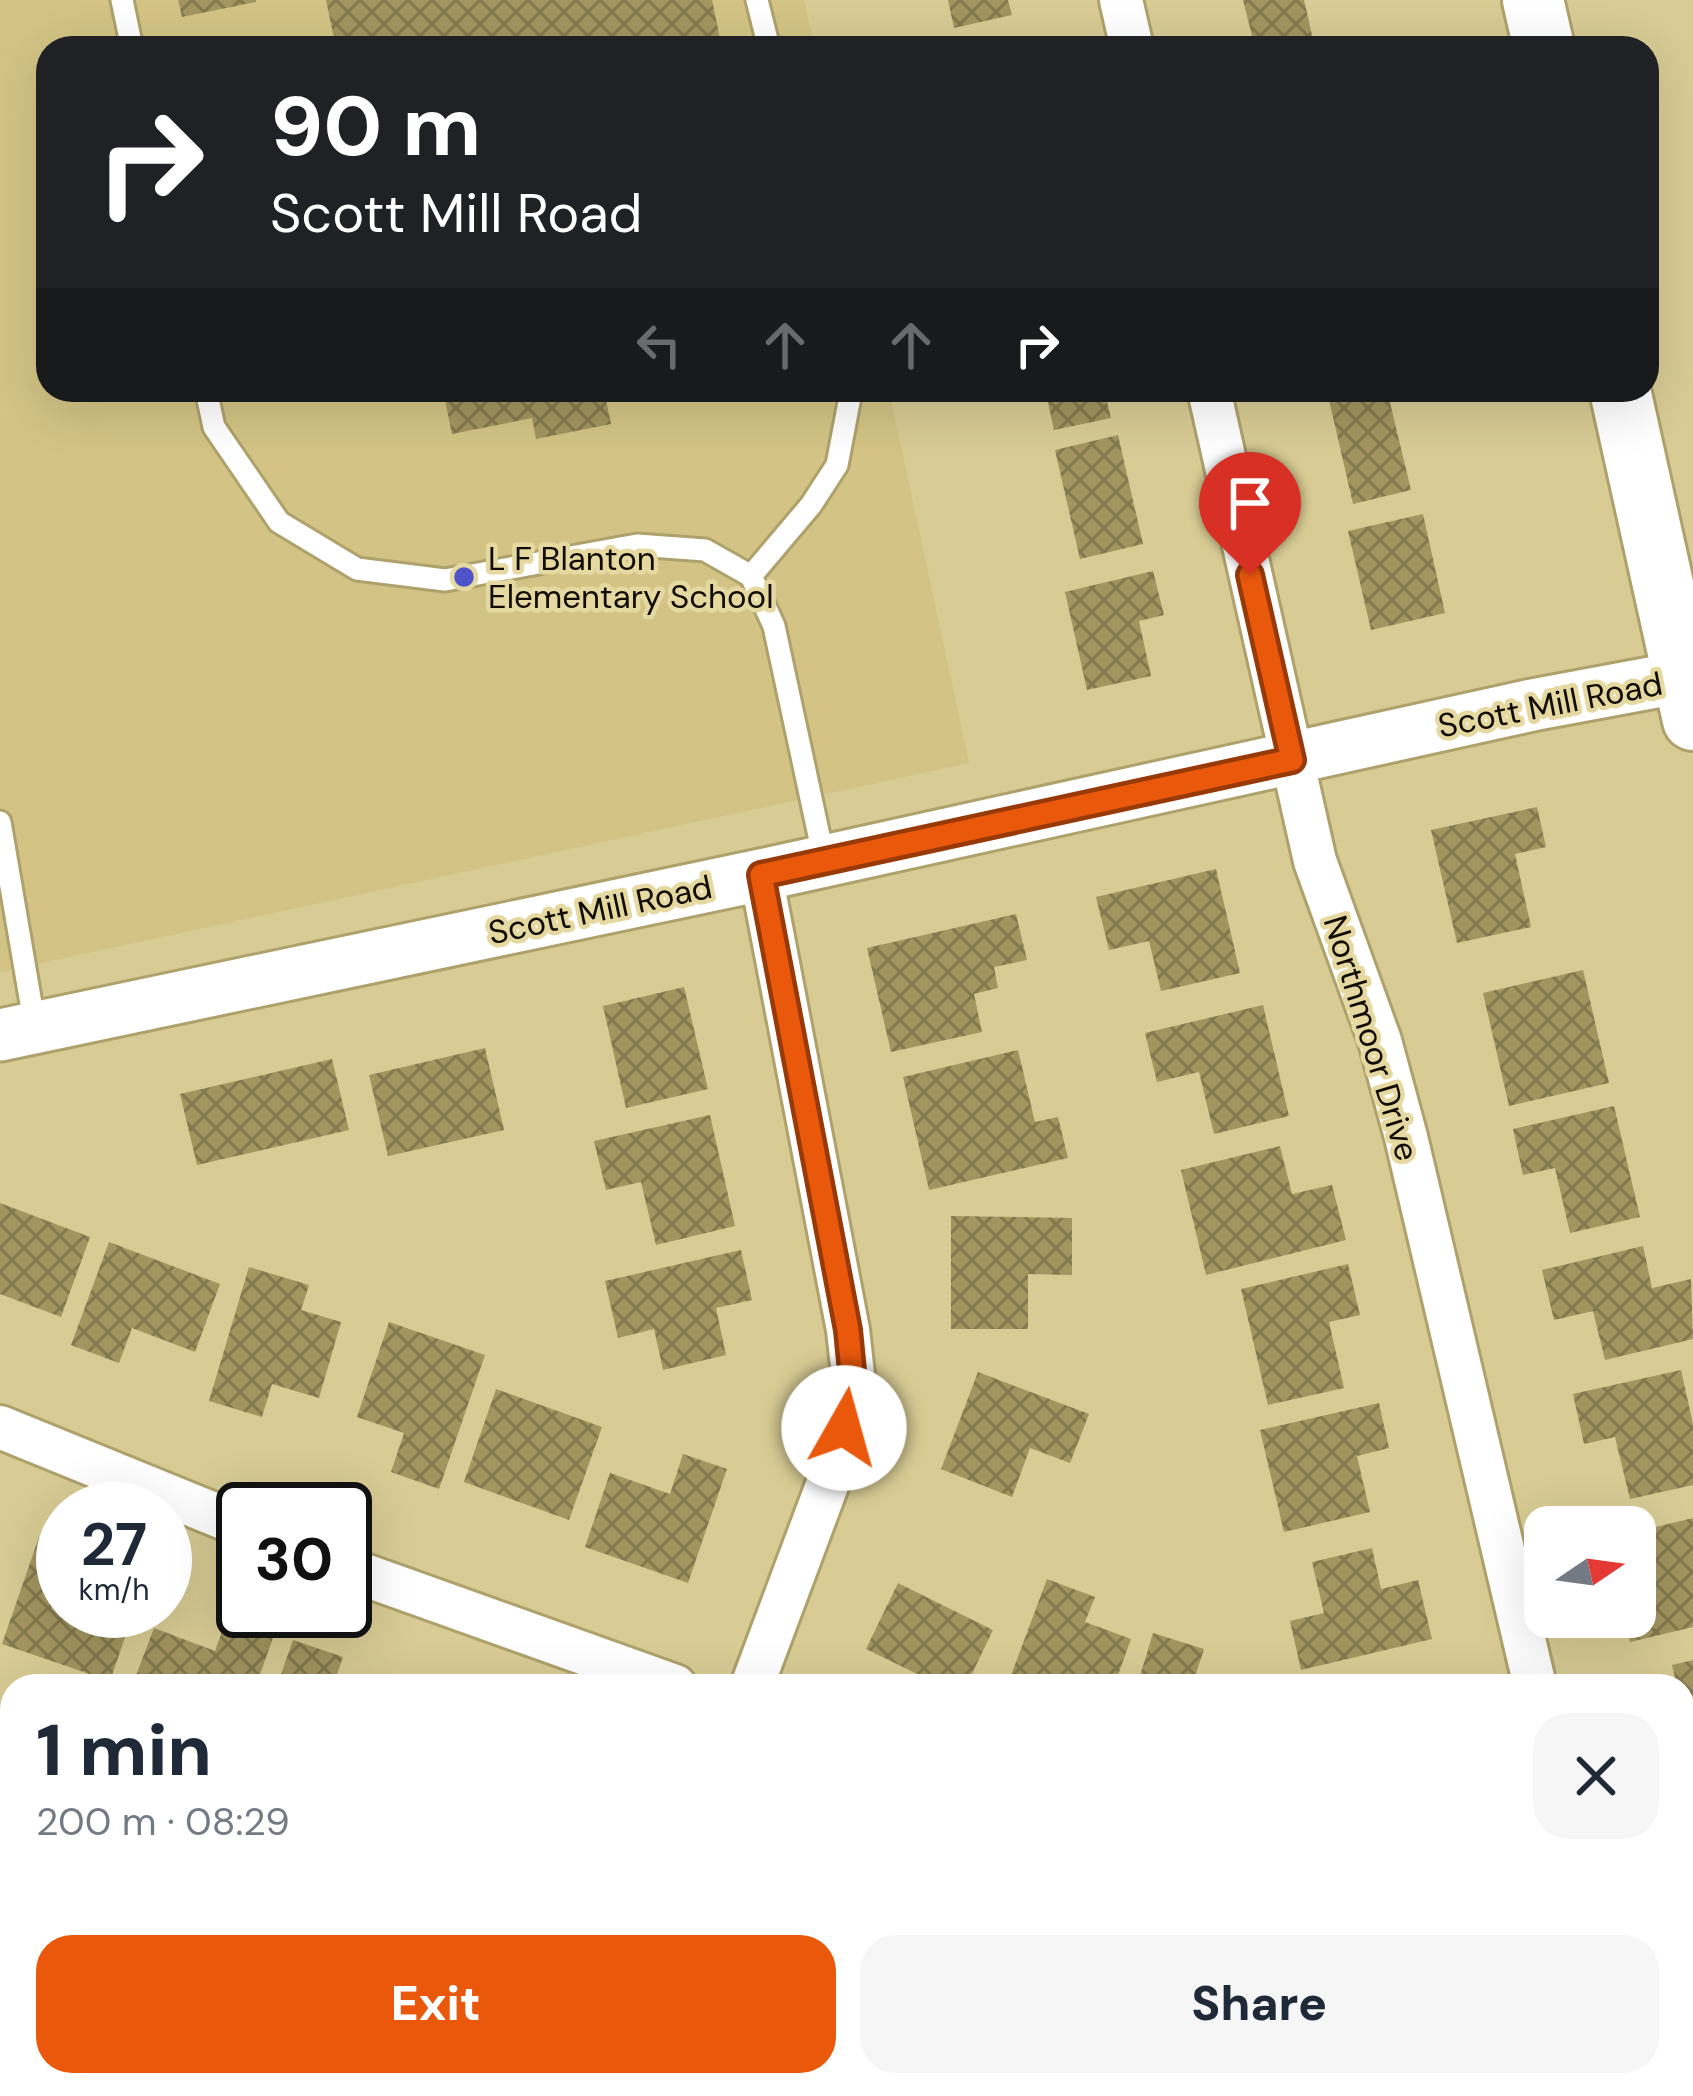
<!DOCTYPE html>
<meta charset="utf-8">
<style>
:root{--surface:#fff;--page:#f6f6f7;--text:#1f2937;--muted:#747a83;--accent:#ea580c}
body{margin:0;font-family:"DM Sans",sans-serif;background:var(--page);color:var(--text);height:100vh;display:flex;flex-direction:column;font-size:45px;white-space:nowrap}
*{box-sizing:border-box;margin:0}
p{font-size:39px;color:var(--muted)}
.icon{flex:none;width:66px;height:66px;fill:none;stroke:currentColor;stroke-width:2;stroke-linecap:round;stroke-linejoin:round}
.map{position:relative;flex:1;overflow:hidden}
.side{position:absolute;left:0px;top:1674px;width:1695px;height:423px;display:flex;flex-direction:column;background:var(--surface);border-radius:36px 36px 0 0;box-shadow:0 12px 48px #0002}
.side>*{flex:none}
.guide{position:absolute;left:36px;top:36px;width:1623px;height:366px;border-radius:36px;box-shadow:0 12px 48px #0002;background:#202124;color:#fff;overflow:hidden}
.needle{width:78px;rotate:77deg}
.buttons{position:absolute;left:1524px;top:1506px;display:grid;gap:24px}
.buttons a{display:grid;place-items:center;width:132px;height:132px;border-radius:24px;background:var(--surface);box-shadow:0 12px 48px #0002;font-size:60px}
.speed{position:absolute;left:36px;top:1482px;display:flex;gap:24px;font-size:60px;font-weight:700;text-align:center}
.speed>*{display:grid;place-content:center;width:156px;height:156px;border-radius:50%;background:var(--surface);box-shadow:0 12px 48px #0002;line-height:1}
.speed small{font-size:30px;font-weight:400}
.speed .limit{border:6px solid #111;border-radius:18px;background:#fff;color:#111}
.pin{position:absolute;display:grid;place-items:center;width:102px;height:102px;color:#fff;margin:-123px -51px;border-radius:50% 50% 50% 0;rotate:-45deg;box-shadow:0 0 12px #0007}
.pin .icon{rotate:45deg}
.me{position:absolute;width:132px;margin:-66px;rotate:7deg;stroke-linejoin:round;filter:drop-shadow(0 0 9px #0008)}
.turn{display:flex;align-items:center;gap:42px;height:252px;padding:0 36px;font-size:54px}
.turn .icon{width:156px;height:156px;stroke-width:2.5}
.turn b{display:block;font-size:84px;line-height:102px}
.lanes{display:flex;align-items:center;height:114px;padding:0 36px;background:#0003;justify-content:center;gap:60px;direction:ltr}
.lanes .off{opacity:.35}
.round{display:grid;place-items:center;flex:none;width:126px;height:126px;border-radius:36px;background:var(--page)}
.head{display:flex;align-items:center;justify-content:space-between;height:204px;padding:0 36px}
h1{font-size:72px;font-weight:800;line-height:90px}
.button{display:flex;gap:24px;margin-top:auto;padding:24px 36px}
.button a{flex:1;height:138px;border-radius:36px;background:var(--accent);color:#fff;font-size:48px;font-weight:800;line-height:138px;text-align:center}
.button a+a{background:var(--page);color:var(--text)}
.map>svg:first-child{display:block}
</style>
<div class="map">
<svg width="1693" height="2096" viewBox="0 0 1693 2096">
<defs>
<pattern id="building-cross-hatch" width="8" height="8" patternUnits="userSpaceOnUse" patternTransform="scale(3)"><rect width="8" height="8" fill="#a29560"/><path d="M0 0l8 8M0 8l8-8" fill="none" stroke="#83784d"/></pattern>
</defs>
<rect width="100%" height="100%" fill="#d8cb94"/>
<path fill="#d3c485" d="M0,0h804l11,48h-767v342h841l80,373 -969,209z"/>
<path fill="url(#building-cross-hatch)" d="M178,0h78v2l-74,15z
M326,0h386l10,48h-386z
M948,0h60l4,15 -58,13z
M1243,0h61l11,48h-60z
M443,390h161l7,34 -75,15 -4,-21 -80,16z
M1045,390h59l7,28 -57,12z
M1387,390l24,100 -58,14 -26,-113z
M1118,435l25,109 -63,15 -25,-109z
M1423,514l22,99 -74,17 -23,-99z
M1153,571l11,44 -25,6 12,55 -64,14 -22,-98z
M1537,807l9,40 -31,7 16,73 -74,16 -26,-113z
M1216,869l24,104 -79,18 -12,-50 -40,9 -13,-53z
M1016,914l11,46 -33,7 4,21 -24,6 8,38 -91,20 -24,-104z
M1583,970l26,113 -100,23 -26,-113z
M684,987l24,102 -82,19 -23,-102z
M1263,1005l26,111 -75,18 -15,-62 -42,10 -12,-49z
M485,1048l19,82 -116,26 -19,-81z
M1018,1050l17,72 23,-5 10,41 -139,32 -26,-113z
M332,1059l17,71 -152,35 -17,-71z
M1614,1106l26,111 -70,16 -15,-65 -32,7 -10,-46z
M710,1115l25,111 -79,19 -15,-63 -35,8 -12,-49z
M1280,1146l12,48 40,-9 14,55 -140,35 -25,-105z
M0,1203l90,34 -29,80 -61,-23z
M951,1216l121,2v57l-44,-1v55h-77z
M109,1242l111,42 -25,68 -63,-24 -13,35 -48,-18z
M1643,1246l9,42 39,-9 2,60 -88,21 -12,-49 -39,9 -12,-50z
M741,1250l11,50 -36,8 10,47 -63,15 -9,-41 -36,9 -13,-57z
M1348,1264l12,51 -31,7 15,66 -76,17 -27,-116z
M249,1267l60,18 -8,25 40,12 -22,76 -47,-14 -10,33 -53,-16z
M389,1322l96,33 -46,134 -48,-17 13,-39 -47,-16z
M1681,1370l12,54v61l-63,14 -15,-62 -31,7 -11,-50z
M978,1372l111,42 -19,49 -40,-15 -18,49 -71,-28z
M496,1389l106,38 -33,93 -105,-38z
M1379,1403l10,45 -32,8 13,56 -86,20 -24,-102z
M683,1454l44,15 -39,114 -103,-36 25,-74 60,21z
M1693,1518v109l-63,15 -6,-25h11v-85z
M39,1537l24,9v65h71l-24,70 -108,-37z
M1372,1548l9,41 37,-9 14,59 -131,31 -11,-49 34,-8 -12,-51z
M1047,1579l48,18 -10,25 46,17 -17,47h-107z
M898,1583l95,47 -27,56h-24l-76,-37z
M229,1612l47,17 -20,57h-124l22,-58 61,23z
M1153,1633l51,16 -12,37h-55z
M293,1640l50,17 -7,20 26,9h-85z
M1693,1660v106l-10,2v-82h-6l-5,-21z
M1693,1793v45h-2l-8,-43z
M1693,1842v56l-9,2 -1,-56z
M5,1848l7,3v78l-12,-4v-63z
M373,2085h48l-5,11h-16z
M502,2085h105l-5,11h-105z
M640,2085h64l-4,11h-64z
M1042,2085h49l-4,11h-14z
M1167,2085h99l-5,11h-98z"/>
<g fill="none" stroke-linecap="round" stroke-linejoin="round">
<g stroke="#aea16b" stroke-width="27">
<path id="service" d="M122,0l10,48
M757,0l12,48
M206,390l8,37 65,95 78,47 88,11 192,-35 68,5 46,26 23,50 50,233
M751,576l60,-71 26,-40 13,-68 -2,-7
M0,822l35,205"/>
</g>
<g stroke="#aea16b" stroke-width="48">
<path id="minor" d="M1121,0l11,48
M1209,390l106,471 65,180 26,96 129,549
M0,1427l243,99
M345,1568l330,118
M752,1686l83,-222 20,-72 -7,-62 -87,-455
M0,2039l12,5
M112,2085l26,11
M1627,2085l3,11"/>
</g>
<g stroke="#aea16b" stroke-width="57">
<path id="tertiary" d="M0,1035l761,-160 771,-170 161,-30"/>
</g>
<g stroke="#aea16b" stroke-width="66">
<path id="secondary" d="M1533,0l11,48
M1620,390l73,330"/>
</g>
<use href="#service" stroke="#fff" stroke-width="21"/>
<use href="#minor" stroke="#fff" stroke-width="42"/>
<use href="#tertiary" stroke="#fff" stroke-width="51"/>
<use href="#secondary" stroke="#fff" stroke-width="60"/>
</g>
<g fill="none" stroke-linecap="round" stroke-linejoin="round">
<g stroke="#983908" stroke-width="30">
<path id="route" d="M844,1428l10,-36 -6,-62 -87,-455 531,-115 -42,-185"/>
</g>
<use href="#route" stroke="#ea580c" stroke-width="21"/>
</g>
<circle fill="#4d52c8" stroke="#e5d8a0" stroke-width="4.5" cx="464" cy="577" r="12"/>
<g text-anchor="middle" stroke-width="9" stroke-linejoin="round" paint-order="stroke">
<g font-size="33" fill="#110c00" stroke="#e5d8a0" text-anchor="start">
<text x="488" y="570">L F Blanton<tspan x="488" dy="38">Elementary School</tspan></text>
</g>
<g font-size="33" fill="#110c00" stroke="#e5d8a0">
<text transform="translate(1550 704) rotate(-11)" y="12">Scott Mill Road</text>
<text transform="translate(600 909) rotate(-12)" y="12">Scott Mill Road</text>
<text transform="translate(1372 1038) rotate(73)" y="12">Northmoor Drive</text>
</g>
</g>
</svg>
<div class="buttons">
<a><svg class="needle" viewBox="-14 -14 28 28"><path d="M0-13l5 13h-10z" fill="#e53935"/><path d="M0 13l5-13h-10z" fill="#747a83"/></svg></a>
</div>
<div class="speed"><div>27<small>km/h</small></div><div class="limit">30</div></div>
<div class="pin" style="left:1250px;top:575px;background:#d93025"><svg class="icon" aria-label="arrive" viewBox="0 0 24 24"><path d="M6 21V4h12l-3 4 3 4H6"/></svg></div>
<svg class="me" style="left:844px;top:1428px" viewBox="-20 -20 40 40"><circle r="19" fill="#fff"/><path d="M0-13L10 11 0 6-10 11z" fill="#ea580c"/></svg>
<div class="guide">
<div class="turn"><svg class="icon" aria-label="right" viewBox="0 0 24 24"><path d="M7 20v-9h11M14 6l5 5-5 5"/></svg><div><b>90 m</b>Scott Mill Road</div></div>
<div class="lanes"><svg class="icon off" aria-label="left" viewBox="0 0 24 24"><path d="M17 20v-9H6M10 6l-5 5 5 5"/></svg><svg class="icon off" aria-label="ahead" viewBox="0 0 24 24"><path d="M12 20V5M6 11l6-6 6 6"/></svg><svg class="icon off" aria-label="ahead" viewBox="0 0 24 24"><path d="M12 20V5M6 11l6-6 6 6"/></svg><svg class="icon" aria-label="right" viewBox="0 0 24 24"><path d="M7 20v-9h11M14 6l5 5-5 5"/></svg></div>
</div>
<section class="side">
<div class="head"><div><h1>1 min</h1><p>200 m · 08:29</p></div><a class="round"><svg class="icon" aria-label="close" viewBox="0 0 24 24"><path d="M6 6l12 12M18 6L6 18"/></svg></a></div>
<div class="button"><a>Exit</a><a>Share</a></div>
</section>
</div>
